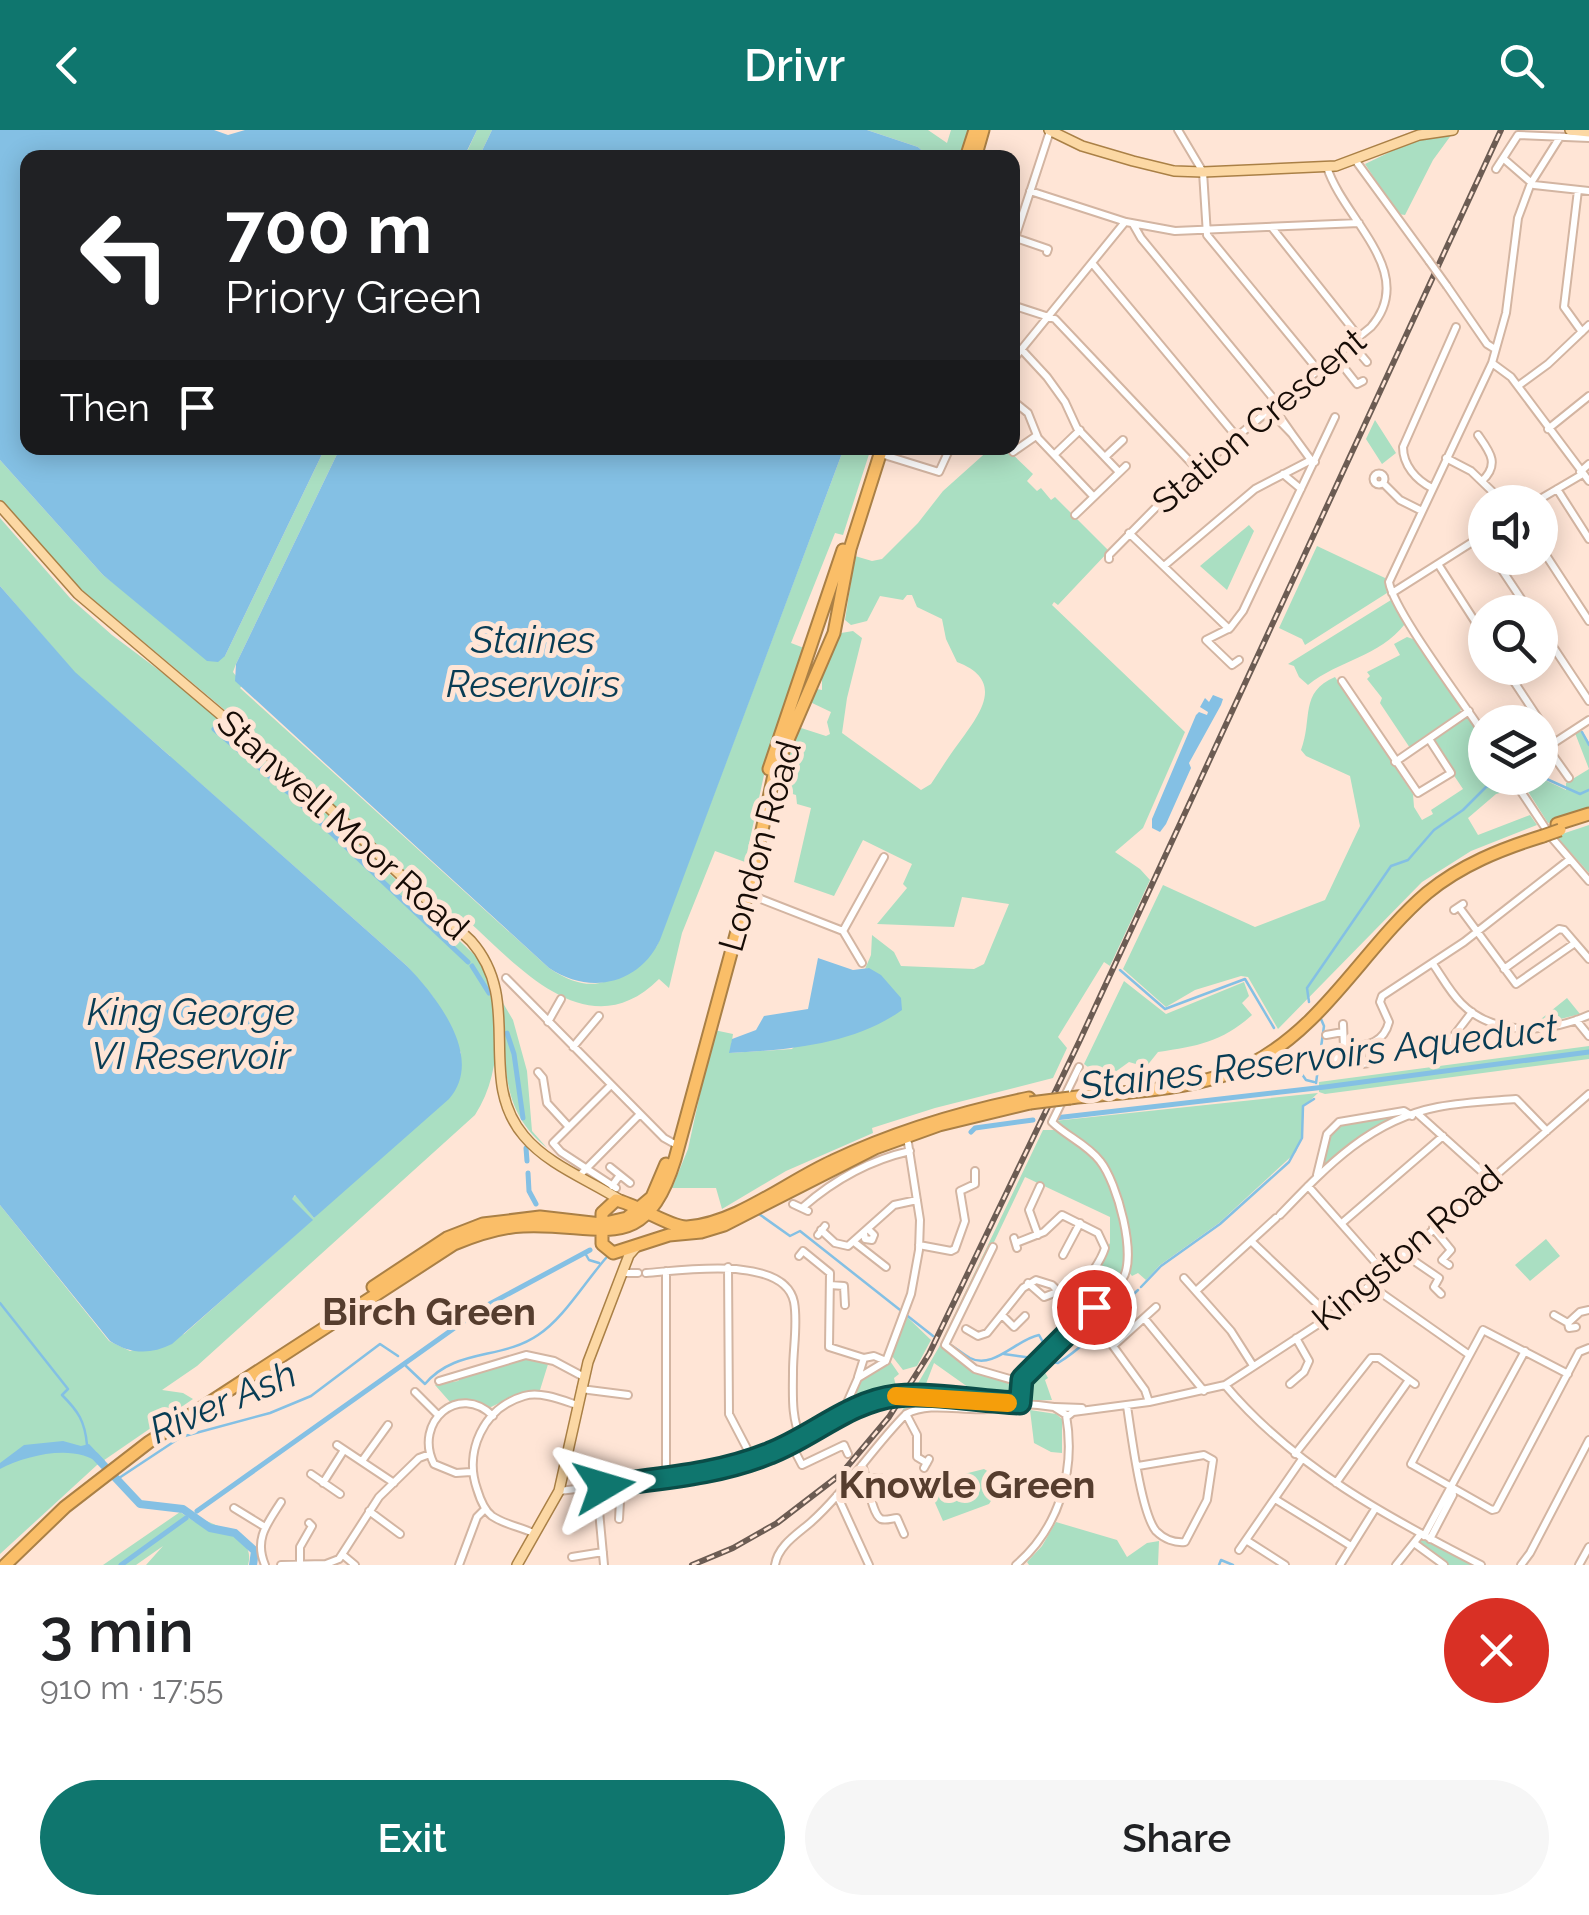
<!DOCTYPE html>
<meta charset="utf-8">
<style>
:root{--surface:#fff;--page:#f6f6f6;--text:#202124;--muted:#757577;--accent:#0f766e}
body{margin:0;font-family:Raleway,sans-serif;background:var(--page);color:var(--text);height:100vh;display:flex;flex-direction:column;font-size:38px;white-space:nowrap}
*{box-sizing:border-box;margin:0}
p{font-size:32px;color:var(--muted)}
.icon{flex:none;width:55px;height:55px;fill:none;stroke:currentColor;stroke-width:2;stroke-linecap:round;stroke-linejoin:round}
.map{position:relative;height:1435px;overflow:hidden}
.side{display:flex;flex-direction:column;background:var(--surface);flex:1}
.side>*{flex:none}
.hud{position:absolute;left:20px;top:20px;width:1000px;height:305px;border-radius:20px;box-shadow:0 5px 25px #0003;background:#202124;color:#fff;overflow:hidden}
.fabs{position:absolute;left:1468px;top:355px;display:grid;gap:20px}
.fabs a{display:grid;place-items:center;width:90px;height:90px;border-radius:50%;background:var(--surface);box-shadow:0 5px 25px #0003;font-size:50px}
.pin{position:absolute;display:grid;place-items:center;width:85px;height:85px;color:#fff;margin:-42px;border:5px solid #fff;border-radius:50%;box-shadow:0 2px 10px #0007}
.me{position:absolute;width:110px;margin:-55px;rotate:83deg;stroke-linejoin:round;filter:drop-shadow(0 0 8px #0008)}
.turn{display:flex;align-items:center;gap:35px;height:210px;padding:0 40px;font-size:45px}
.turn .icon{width:130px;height:130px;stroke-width:2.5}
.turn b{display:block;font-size:70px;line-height:85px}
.then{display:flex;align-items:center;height:95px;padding:0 40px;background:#0003;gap:20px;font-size:38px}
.round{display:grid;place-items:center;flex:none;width:105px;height:105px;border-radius:52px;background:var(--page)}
.overview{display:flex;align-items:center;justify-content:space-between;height:170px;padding:0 40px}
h1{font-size:60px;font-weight:600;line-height:75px}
.button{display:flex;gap:20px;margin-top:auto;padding:20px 40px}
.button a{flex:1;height:115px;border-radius:60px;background:var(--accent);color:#fff;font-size:40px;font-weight:600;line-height:115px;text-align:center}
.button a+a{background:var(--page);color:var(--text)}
header{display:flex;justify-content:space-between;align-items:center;height:130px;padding:0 40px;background:var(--accent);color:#fff;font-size:45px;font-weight:600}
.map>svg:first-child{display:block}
</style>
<header><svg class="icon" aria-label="back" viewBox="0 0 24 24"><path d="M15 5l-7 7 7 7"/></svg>Drivr<svg class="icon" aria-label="search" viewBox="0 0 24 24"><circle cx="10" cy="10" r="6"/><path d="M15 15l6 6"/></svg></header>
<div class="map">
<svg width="1589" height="1435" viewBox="0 0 1589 1435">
<rect width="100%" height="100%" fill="#ffe5d6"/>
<path fill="#aadfc2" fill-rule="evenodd" d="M477,0h15l-13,27 -15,1z
M867,0h61l19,13 4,-13h18l-8,28 -32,-1 -11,-10z
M1452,4l-19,26 -28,55 -7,-1 -33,-50 54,-26z
M1375,290l21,33 -14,11 -16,-25z
M325,318h15l-104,216 -3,8 9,12 1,-5 5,1 -8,8 309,280c49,33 70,9 108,-22l187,-498h27l-28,87 -8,-2 -44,110 13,5 -33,95 -26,119 -30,-11 -33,82 -13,55 -10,-9c-70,70 -140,-12 -192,-59l-4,4 -193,-176 -212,-178 -58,-70v-40l103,115 103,78 4,-6 2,5 -5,2 18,2z
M991,318h15l27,26 -6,7 10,10 4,-3 10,12 4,-3 54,54 -51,54 -4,-3 -2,3 133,127 -42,96 -28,24 25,17 10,11 -40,86 -6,-4 -46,75 9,11 -14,30 -118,30 -63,20 1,5 -87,38 -64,38 -6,-21h-44l16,-39 26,-119 19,4 -3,19 62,-4 77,-81 -4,1 6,-14 1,-20 22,17 7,14 73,3 10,-5 25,-60 -47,-7 -8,30 -77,-3 30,-36 -4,-4 9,-20 -49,-24 -29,56 -40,-14 17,-74 -14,-4 -1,-9 -20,-6 9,-34 13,-28 28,9 4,-2 -3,-12 4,-10 -21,-10 7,-13 5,1v-14l19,-43 12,-2 9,7 -15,60 -5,35 79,57 10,-6c9,-13 17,-27 27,-40 21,-29 49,-63 -1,-82l-11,-23 -4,-20 -25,-12 -5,-12h-5l-4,5 -23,-4 -13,25 -16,4 -6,-5 10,-64 17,5 10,-2 36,-36 25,-32z
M0,388l70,80 42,37 96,72 134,121 146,140c13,47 14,106 -13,147l-278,251 -35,24 21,3 10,6 -96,66 -97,89v-349l109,136 21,10 54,-17 128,-114 -21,-21 5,-4 18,23 147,-165 -28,-56 -26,-31 -216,-191 -39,-1 18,-18 -95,-83 -75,-87z
M1249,395l5,6 -27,59 -27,-24z
M1317,416l68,32 2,15 -82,52 -3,-6 -23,-11z
M1391,470l14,24c-26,33 -66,36 -97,61l-9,-8 -5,-11 -6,-2z
M1407,507l9,3 45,68 -1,6 -50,34 -30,-45 2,-5 -15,-19 3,-3 -3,-4 33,-17 -6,-11z
M1335,547l78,117 1,13 8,13 11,-6 -2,-4 32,-21 -32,-48 32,-23h6l16,26v34h22l8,11 -19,5 -28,24 10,17 52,-20 7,10 -66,26 -49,31 -144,147 -30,-52 -7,-1 -46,14 -29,17 -43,-38 40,-84 92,42 70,-27 35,-74 -10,-50 -44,-20 -5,-6c12,-31 -2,-58 34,-73z
M1581,599l8,13v68l-41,13 -28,-44 27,2 19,9v-7l23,-14 -14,-36z
M1589,695v48l-33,-37z
M1124,851l42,33 78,-32 5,14 -7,7 10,12c-30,27 -54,31 -94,37l-12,15 -17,-5 -18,13 -19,-5 -8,-6z
M1567,868l13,16 -43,11 -1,-2z
M503,873l10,17 14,51 5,60 15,17c-50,-40 -40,-88 -44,-145z
M1589,916v13l-264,35 -6,-2v-10z
M1318,963l-14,13 -2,29 -6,17 -77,71 -59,42 -14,15 -8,-7 -6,3 -5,-6 -30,34 -11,-22 24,-39v-26l-85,-40 -81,170 34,27 41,9 -2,18 -7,-4h-19l3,9 -76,-1 -16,6 37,-64 104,-217h12l32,15 -33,-24zM934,1233l48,34 -58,-8z
M1404,981l8,5 -36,13 -54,39 4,-27 13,-19z
M1546,1109l14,17 -30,25 -15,-16z
M905,1185l26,25 -14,26 -14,4 -11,-14z
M528,1226l21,5 -9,29 -15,1 -34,16 -41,-5 -15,-17 23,-4 7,-6z
M890,1231l9,13 -5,4 3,12 -45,17 -2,-5 9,-19z
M1040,1233l8,15 -3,2 7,20 -31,1 4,-24z
M1030,1280l26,4 6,5v34l-11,-1 -17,-9z
M984,1339l5,3 14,-3 2,10 -16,25 -46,17 -14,-32 31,-14z
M180,1382l15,10 5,-4c21,10 56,19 48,47h-102l17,-19 -27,19h-33z
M1056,1392l61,18 10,17 20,-14 12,-2 -1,24h-129l-2,-3 15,-16z
M1422,1409l50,26h-26l-26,-21z"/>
<path fill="#84c0e4" d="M0,0h214l14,5 17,-5h232l-13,27 -436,1v290h297l-100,208 -7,6 -11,-1 -104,-86 -103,-115z
M492,0h375l51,17 11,10h-450z
M340,318h504l-184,492c-21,45 -71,55 -111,28l-314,-287 1,-17z
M0,456l75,86 332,294c30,31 78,92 42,133l-135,119 -19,-23 -3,4 21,21 -141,124c-22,11 -42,10 -62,-3l-110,-136z
M1213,565l10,4 -2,6 -32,58 2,5 -25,56 -6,8 -8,-4v-9l44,-104 3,-3 8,3 1,-3 -8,-5 5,-9 4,4z
M818,828l35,12 16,-2 12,7 20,23 1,12c-49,35 -115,40 -173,43l3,-14 24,-9 8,-14 44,-7z
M63,1311l18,5 8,-2 16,17 -4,4c-25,-22 -74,-10 -101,4v-6l24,-18z"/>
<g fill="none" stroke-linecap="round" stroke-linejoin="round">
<path stroke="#84c0e4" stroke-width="2.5" d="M1582,602l7,13
M1540,646l40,18 9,-4
M1120,840l45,39 80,-30 29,49
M1309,872l-2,-14 84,-122 17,-6 26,-30 29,-20 23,-23 23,-7
M1289,926l17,24 8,2
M1316,953l8,-57 -3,-7
M759,1084l31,22 10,-5 133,105
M585,1123l4,7 10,3
M1141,1157l20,-21 59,-42 69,-62 13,-24 1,-32 11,-7
M0,1173l68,86 -6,6c16,16 23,26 25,50
M949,1214c7,4 14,10 21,14 23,12 47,-19 69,-23l5,9v9
M1004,1224l36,5
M1045,1231l13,2c31,-19 53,-48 80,-73
M406,1236l19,18c30,-36 77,-24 113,-49 25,-16 47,-53 68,-77
M116,1350l65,-43 89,-24 41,-17 69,-52 18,12
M1219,1435l2,-5 12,5"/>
<path stroke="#84c0e4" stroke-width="5" d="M214,599l74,63
M291,665l177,167
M472,836l17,27
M507,903l7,21 9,64
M1055,988l270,-31 264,-35
M971,1002l4,-4 58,-8
M526,1018l1,13
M528,1043l1,18 7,13
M197,1381l287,-204 106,-57
M121,1435l65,-47"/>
<path stroke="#84c0e4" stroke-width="8" d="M95,1326l45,48 43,5 27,19 25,5 20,18 -2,14"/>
<g stroke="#d3b5a2" stroke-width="10">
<path id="minor" d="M1178,0l25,42 4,63 111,135
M1504,29l30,26 55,6
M1356,31l73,100
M1496,39l22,-34 71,3
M1578,60l-14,117 18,25
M1030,61l96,31 49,9 184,-8
M1133,94l8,14 136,165
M1273,99l86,108
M1016,108l32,11 -1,3
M1012,117l38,-116
M1092,133l145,174
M1447,156l40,58 8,5
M1012,175l43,14 142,150
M1351,213l16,19
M1022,220l25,27 18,25 12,26 42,44
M1335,226l22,28 6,-3
M1012,231l113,-139
M1492,233l19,14 78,104
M1518,256l30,-22 41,-39
M1012,270l16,13 10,25 55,58
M1269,280l23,24 -19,-27
M1548,299l41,-33
M1292,304l19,26
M1478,305c12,17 22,29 4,46
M1013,322l23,-16
M881,324l58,18 11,-24
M1054,325l26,-25
M1105,327l18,-17
M1446,328l25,13 27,26 5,2 15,-8
M1580,342l9,-8
M1373.5 349a5.5 5.5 0 1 1 11 0a5.5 5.5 0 1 1-11 0Z
M1283,344l18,15
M1383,353l17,17 22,11
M1432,358c-16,-8 -29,-23 -29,-41l53,-120
M1557,359l32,50
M1535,372l46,-27
M1075,385l51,-49
M1129,403l100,96
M1540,416l49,75
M1494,428l36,54
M1109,429v-4l70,-71 192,-157c48,-55 -28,-108 -44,-160
M1438,434l47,73
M1164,436l91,-77 56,-29 4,2
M1392,463l93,-59
M1540,497l49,74
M1239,530l-7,5 -26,-25 24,-12 13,-17 92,-194
M1505,538l49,74
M1342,551l76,112 33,-20 -22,-34
M1485,606c-20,-32 -91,-124 -96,-154l103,-219 14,-50 12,-95 13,-35 29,-46
M1547,617l22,31
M1540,622l49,-32
M1395,632l74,-51
M1512,648l40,60 37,43
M748,764l95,37 19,32
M1459,777l57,77 59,-41
M1454,780l9,-6
M843,801l41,-74
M1433,834c9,13 17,28 28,39 33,34 88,30 128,12
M1504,839l55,-40 5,1 25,29
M506,848l158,160 9,5
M1576,890l13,16
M548,892l13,-23
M1343,894l1,24
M1326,905l17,-3
M1359,916l3,18 13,-2
M1446,916l26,-34
M573,917l26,-31
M1322,931l13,-2 7,-11c22,-3 41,-2 47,-26l-9,-20 2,-6 82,-54 106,-83
M538,942l5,6 4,25 22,24
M611,955l-58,58 8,9 55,36
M1418,984l72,65
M610,1037l10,8 -8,11
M580,1045l60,-61
M620,1045l10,8
M1317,1045l10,-41 12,-12 65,-11 8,5
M1308,1056l75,85
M793,1074l15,7
M803,1077c31,-27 67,-47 107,-56
M1280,1085c46,-48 90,-95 158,-108 26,-5 53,-6 78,-8l31,32
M1342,1093l101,-87
M1433,1098l18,22 -9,10 7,5
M821,1100l14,13 13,3 46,-41 23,-5
M864,1103l1,6 7,1 2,-5 -5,-5
M818,1105l7,-9
M1038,1105l-9,-25 11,-24
M1014,1108l3,10
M1251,1111l79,75
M854,1112l32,25
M1016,1113l28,-11 18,-17 36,18 7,15c-9,28 -28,27 -8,56
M919,1115l32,6 4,-2 10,-28 -5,-30 15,-7v-13
M993,1117l-48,98 30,24 45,13
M1404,1124l35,24 -5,9 7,7
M1063,1125l17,-32
M799,1126l4,-5 27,22 -1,74 35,11
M728,1137l1,147 24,46
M623,1143h15
M646,1143c34,-2 138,-19 148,29 4,21 -1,47 -1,69 0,24 -2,46 8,68
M1184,1148l47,53 21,33
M1028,1153l16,14 13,-5
M830,1155l14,1 1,19
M1370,1155l98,69
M1196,1161l80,-73
M1002,1185l12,12 11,-11
M1554,1185l14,8 1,5 7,-1
M1144,1188l60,73
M1568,1193l12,-11 9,-2
M966,1199l12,7 9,-3 36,-45 13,-8 16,5 32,32
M1483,1200l85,44
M858,1247l6,-19 10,-2 12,5
M439,1251l87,-26 28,6 30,16
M1290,1254l14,-12 5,-11 -13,-23
M1225,1255c69,82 162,132 256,180
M581,1259l47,6
M415,1262l23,23
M932,1268l106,7 16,2 14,9 5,-4 76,-10 76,-17 121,-79 243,-212
M1149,1272l-4,-12 -32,-44 43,-39
M1019,1273l3,-24 100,-99c16,-23 -5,-98 -22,-119 -13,-17 -34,-25 -48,-39l27,-55
M1127,1276c4,26 14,107 29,125 8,8 19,12 29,11l22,-42 6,-40 -9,-5 -66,11
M1055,1277l27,1
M842,1284l16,-36 28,-17 25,-67 8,-44 1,-30 -12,-77
M906,1284l11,21v22l10,6
M791,1314l11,21 42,-20 4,9
M337,1315l57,38
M1295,1324l76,-96h8l36,26
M362,1331l26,-36
M1411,1334l81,46 4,-1 83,-157 10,-4
M1411,1334l72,-134
M862,1335c5,10 9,49 19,54 5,2 11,-1 16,-1l7,16
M924,1338l5,-9
M471,1342l-15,1 -22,-9c-21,-42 25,-82 59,-48
M311,1344l29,20
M666,1348v-207
M867,1349l13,-1 5,13
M323,1353l21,-33
M1336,1353l73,-103
M559,1361l137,-16 37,-9 42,-15 67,-36 36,-14
M837,1365l32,70
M1275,1369l76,47
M234,1378l31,19
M369,1381l31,23
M619,1389l2,-36
M535,1404c-13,-7 -30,-9 -43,-18 -8,-6 -12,-17 -15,-27 -13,-37 6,-81 47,-93 16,-5 38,4 53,9
M1424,1406l101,-185
M1430,1409l23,-44 -1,-6
M1246,1410l39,25
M1414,1413l30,22
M1239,1420l63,-91
M343,1425l12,10
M572,1427l31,-5
M300,1434v-17l12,-21 -3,-3
M265,1435c-11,-26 2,-41 16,-63
M281,1435l45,-1 13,-5 40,-62 40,-39 11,-4
M459,1435l18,-48 8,-8
M604,1435l-5,-54 5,-25
M775,1435c3,-19 21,-30 35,-42 36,-32 62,-75 96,-109 30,-16 71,4 103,-10
M1016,1435c43,-37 60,-94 50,-150
M1340,1435l35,-56
M1396,1435l24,-30
M1521,1435l9,-12 59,-113
M1579,1435l10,-18"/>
</g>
<g stroke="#aa8046" stroke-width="12">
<path id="major" d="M1049,0l33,16 51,15 41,10 29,1 133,-6 83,-31 34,-5
M1570,0l19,2
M0,376l78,88 233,197 160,150c54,61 4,137 53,195 24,29 65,44 96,64
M517,1435l42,-74 29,-129 41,-107 7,-8"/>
</g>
<g stroke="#aa8046" stroke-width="15">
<path id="highway" d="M966,28l9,-28
M975,28l8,-28
M769,639l74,-219
M1557,694l32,-10
M1029,968c-68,14 -133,33 -196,63 -45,20 -97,63 -146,66 -16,1 -51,-23 -71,-27l-14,13v31l11,9 56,-18 32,-3 23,-7 151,-77 64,-23 91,-22
M1070,968c59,-7 127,-7 181,-34 74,-38 114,-118 176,-171 34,-28 74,-44 116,-57
M373,1157l74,-49 36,-14 57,-7 61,7 26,-6 25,-21 14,-33
M5,1435l60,-58 84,-65 305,-198c22,-9 45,-17 69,-18 78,-4 121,33 152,-67l78,-287 22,-102 59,-137 16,-84 32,-101"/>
</g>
<use href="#minor" stroke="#fff" stroke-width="6"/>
<use href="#major" stroke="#fcd8a4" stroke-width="9"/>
<use href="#highway" stroke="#fabe68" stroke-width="11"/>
<g stroke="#6c5c53" stroke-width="6">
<path id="rail" d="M692,1435l41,-17 44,-25 64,-49 48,-57 40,-63 151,-314 421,-910"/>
</g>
<use href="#rail" stroke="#ffe5d6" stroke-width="2.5" stroke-dasharray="8" stroke-linecap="butt"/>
<g stroke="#d3b5a2" stroke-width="10" stroke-linecap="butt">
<path id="minor-bridge" d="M1429,131l18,25
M878,1271l16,-5 38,2"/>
</g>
<g stroke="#aa8046" stroke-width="15" stroke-linecap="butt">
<path id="highway-bridge" d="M1543,706l17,-6
M1030,973l40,-5"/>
</g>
<use href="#minor-bridge" stroke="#fff" stroke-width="6"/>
<use href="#highway-bridge" stroke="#fabe68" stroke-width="11"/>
</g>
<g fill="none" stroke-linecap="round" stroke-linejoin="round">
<g stroke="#0a4d48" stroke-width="25">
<path id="route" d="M604,1356c57,-8 112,-11 166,-33 42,-16 80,-52 126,-57 38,-4 85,6 124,7l2,-24 72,-72"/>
</g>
<use href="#route" stroke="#0f766e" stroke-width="18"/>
<path stroke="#f59e0b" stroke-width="18" d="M896,1266l112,7"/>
</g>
<g text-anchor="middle" stroke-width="10" stroke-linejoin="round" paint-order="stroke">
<g font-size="35" fill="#160c06" stroke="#ffe5d6">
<text transform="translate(1259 291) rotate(-40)" y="12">Station Crescent</text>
<text transform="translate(343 695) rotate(42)" y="12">Stanwell Moor Road</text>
<text transform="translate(760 716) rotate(-74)" y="12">London Road</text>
<text transform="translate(1407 1118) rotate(-40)" y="12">Kingston Road</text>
</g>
<g font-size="38" font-style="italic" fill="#083c54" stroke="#ffe5d6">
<text x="533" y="523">Staines<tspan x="533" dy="44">Reservoirs</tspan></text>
<text x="191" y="895">King George<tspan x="191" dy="44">VI Reservoir</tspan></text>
<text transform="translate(1319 927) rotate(-7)" y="13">Staines Reservoirs Aqueduct</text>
<text transform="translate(223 1272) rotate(-23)" y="13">River Ash</text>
</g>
<g font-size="38" font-weight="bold" fill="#563d2e" stroke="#ffe5d6">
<text x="429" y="1195">Birch Green</text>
<text x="967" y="1368">Knowle Green</text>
</g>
</g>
</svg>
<div class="fabs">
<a><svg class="icon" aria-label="sound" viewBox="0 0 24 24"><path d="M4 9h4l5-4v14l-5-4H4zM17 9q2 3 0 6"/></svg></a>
<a><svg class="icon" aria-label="search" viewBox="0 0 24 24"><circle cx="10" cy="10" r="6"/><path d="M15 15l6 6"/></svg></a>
<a><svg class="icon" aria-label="layers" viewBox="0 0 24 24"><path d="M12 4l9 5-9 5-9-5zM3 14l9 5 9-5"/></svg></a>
</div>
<div class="pin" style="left:1094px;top:1177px;background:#d93025"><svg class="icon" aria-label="arrive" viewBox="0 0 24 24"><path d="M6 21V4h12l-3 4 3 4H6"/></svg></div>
<svg class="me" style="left:604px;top:1356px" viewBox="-20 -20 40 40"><path d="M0-17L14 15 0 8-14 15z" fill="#0f766e" stroke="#fff" stroke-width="4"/></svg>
<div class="hud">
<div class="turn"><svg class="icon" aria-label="left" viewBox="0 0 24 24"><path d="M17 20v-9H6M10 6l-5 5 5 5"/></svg><div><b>700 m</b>Priory Green</div></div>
<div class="then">Then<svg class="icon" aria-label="arrive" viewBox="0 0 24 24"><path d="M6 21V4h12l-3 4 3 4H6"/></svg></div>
</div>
</div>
<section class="side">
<div class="overview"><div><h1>3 min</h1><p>910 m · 17:55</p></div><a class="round" style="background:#d93025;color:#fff"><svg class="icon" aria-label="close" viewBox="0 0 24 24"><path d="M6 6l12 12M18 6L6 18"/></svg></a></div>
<div class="button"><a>Exit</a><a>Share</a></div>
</section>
